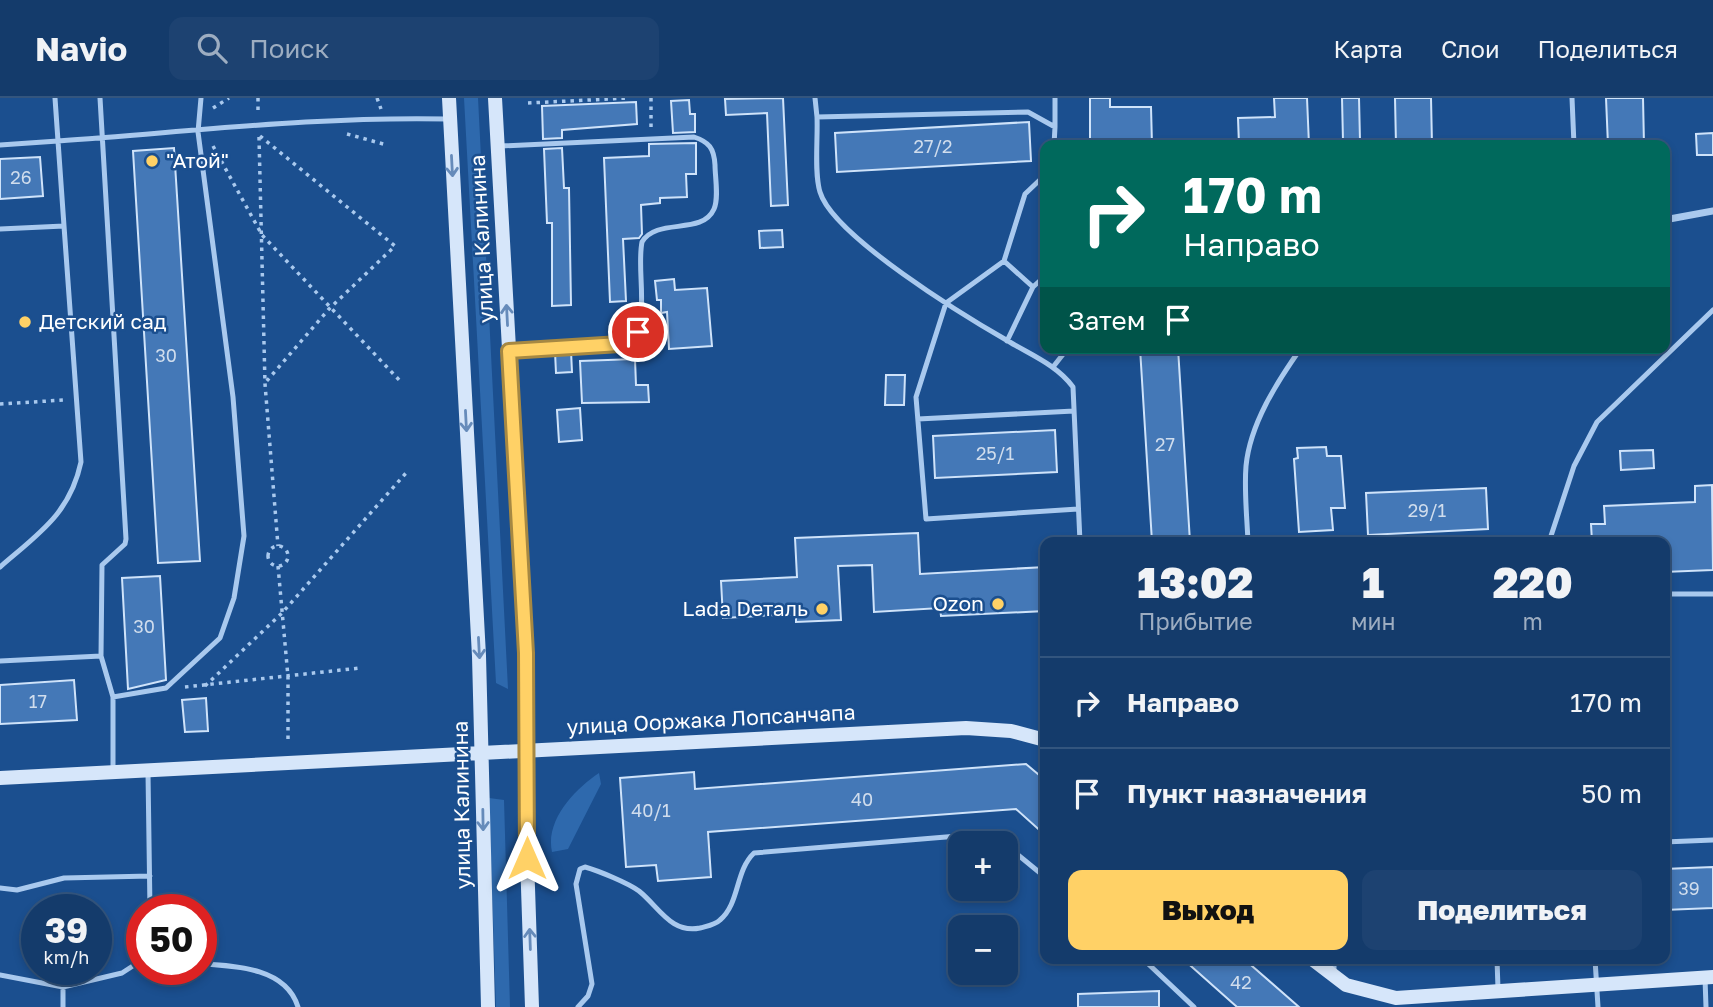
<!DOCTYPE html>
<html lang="ru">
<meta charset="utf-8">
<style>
:root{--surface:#143b6b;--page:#1d4271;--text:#f1f3f6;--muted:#9dadc1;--line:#33557e;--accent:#ffd166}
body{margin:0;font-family:"Golos Text",sans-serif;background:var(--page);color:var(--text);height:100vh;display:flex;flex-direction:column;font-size:26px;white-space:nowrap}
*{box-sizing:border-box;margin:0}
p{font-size:23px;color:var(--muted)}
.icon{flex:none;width:38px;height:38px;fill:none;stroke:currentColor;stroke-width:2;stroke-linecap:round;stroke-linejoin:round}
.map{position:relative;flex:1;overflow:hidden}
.sheet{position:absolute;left:1040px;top:439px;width:630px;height:427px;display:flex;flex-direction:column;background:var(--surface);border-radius:14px;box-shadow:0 4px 10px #0003,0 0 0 2px var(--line)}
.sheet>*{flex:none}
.banner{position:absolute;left:1040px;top:42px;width:630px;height:214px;border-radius:14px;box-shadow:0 4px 10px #0003,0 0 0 2px var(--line);background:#00695c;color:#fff;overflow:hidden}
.controls{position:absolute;left:948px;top:733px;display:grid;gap:14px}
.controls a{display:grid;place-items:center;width:70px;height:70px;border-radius:14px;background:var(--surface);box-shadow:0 4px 10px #0003,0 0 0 2px var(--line);font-size:35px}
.speed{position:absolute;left:21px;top:796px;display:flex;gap:14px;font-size:35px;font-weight:700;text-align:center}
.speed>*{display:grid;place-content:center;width:91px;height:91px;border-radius:50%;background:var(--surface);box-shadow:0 4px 10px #0003,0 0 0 2px var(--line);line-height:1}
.speed small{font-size:18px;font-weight:400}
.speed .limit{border:10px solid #d22;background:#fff;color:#111}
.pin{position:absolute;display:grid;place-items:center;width:60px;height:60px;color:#fff;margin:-30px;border:4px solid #fff;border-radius:50%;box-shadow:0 2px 7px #0007}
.me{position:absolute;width:77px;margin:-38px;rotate:0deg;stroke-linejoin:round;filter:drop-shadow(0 0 5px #0008)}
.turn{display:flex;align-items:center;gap:24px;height:147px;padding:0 28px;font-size:32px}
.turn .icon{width:91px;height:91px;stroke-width:2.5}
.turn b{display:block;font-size:49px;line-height:60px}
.then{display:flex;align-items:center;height:66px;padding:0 28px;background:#0003;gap:14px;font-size:26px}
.eta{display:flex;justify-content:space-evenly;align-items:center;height:119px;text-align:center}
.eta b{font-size:42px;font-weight:800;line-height:49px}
.action{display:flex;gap:14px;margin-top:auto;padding:14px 28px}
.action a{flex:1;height:80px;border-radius:14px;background:var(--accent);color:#111;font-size:28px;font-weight:800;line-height:80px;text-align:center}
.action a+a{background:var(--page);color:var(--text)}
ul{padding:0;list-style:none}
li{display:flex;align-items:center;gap:21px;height:91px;padding:0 28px;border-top:2px solid var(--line)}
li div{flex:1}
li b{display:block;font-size:26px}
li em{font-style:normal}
header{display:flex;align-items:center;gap:42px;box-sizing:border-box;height:98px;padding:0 35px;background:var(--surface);border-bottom:2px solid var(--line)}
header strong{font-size:33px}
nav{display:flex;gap:38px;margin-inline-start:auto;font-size:24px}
.search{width:490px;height:63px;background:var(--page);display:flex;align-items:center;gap:18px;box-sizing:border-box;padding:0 24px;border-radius:14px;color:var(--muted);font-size:26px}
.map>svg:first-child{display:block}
</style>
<header>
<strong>Navio</strong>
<div class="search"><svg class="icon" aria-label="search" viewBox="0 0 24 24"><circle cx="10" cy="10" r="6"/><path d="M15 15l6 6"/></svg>Поиск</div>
<nav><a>Карта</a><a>Слои</a><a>Поделиться</a></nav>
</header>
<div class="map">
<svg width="1713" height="909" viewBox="0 0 1713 909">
<rect width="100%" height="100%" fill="#1b4f8f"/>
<path fill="#2e69ad" d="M464,0h14l30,591 -12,-6z
M1664,590l7,102h-7z
M599,675l2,11 -33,65 -16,3c-7,-32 23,-63 47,-79z
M489,700l15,2 6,207h-14z"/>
<path fill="#4478b7" stroke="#cfe3fa" stroke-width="2" d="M783,0l5,107 -17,1 -4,-93 -41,2 -1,-16z
M1090,0h20v9h41l1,38h-62z
M1274,0h33l2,47h-70l-1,-27 37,-1z
M1342,0h17l1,43h-17z
M1395,0h36l1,47h-36z
M1606,0h37l1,47h-36z
M689,2l1,14h5v18l-22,1 -2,-32z
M636,4l1,22 -75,6v8l-19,1 -1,-33z
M1029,24l2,39 -194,11 -2,-39z
M1713,35v22h-16l-1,-21z
M696,45v31h-10l1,23 -27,1v5l-19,2 1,29 -3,4 -16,1 3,62 -16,1 -6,-144 45,-2v-12z
M174,50l26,413 -42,2 -25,-412z
M562,50l2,40h5l2,117 -19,1v-83h-5l-3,-74z
M40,59l3,39 -43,3v-40z
M782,132l1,17 -23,1 -1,-17z
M674,181l1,11 32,-2 5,58 -43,3 -2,-37 -6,1v-13h-4l-2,-19z
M1140,250h38l12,194h-38z
M571,253l1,21 -16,1 -1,-21z
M635,261l1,26h12l1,17 -67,1 -2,-42z
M886,277h19l-1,30h-19z
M580,310l2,32 -23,2 -2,-32z
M1055,332l2,42 -122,6 -2,-42z
M1326,349l1,9h14l4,52h-14l2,22 -34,2 -5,-73 4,-1 -1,-10z
M1653,352l1,18 -33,2 -1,-19z
M1712,387l1,85 -49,2v-30h-72l-1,-18h14l-1,-18 91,-4v-16z
M1486,390l2,41 -120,6 -2,-42z
M918,435l2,41 125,-7v44l-104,5 -1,-8 -66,4 -2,-47 -34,1 3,54 -45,2v-8l-73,4 -2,-37 76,-4 -2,-39z
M160,478l6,104 -38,9 -6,-111z
M74,582l3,40 -77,4v-39z
M206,600l2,33 -23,1 -3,-32z
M1026,666l19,16v55l-29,-26 -308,23 3,45 -53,4 -2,-16 -30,2 -6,-89 74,-6 1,17z
M1713,769v41l-49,2v-41z
M1183,861h61l55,48h-62z
M1159,893v16h-81v-13z"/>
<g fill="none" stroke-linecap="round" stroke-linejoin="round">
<path stroke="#a9c9ee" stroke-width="3.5" stroke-dasharray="3.5 5" stroke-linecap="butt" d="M258,0v15
M377,0l4,11
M651,0v30
M528,5l101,-5
M213,10l16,-10
M347,36l40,11
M260,38l135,110 -66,63 -64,74
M259,39l6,247 13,162
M213,48l49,89 140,148
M0,306l64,-4
M268 458a10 10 0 1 1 20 0a10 10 0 1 1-20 0Z
M278,468l10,111v62
M205,588l77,-73 124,-140
M185,589l175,-19"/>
<path stroke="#a9c9ee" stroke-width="5" d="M100,0l26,441 -1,5 -23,21 -1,91 12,41v72
M815,0l2,19 211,-5 27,15 -1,18
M1572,0l2,47
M817,19c1,21 -3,56 3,75 13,44 146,125 188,149 23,14 49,24 65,46l7,155
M1055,29v-29
M0,47l58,-4 -3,-43
M501,48l193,-9c15,5 20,11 21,28 0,12 4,33 -1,44 -12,27 -57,8 -72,33 -6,30 9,75 -12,99l-121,9
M1045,77l-20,19 -21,67 -58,42 -30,94 10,122 152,-10
M0,131l64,-3 -6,-85c130,-9 260,-25 391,-22
M1004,163l29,26
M1007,243l26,-54 12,-11
M1053,269l15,-19
M918,321l156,-8
M1248,444c-1,-25 -4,-51 -2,-76 4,-42 31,-84 55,-118
M1549,444l25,-76 23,-44 116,-112
M0,469c38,-33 70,-53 81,-105l-17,-236
M1664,496h49
M0,563l101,-5
M113,599l53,-9 54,-50 14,-40 10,-62 -11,-139 -35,-265 3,-34
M148,675l2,137
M1664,744l49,-2
M1006,747l39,32
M0,790l17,2 47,-12 86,-2
M1143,861l51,48
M1497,861l1,30
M1595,861l3,48
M201,866c36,2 85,4 97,43
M1334,876v-15
M0,877l63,12
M1705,880l1,29
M63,909v-20l59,-14 20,-13
M578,909l10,-11 4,-12 -16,-100 4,-15 5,-2c14,4 43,16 54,24 20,16 32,43 61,37 7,-2 15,-3 20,-8 20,-17 15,-49 34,-67l228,-19 14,3 8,7"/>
<path stroke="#a9c9ee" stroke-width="7" d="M1664,122l49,-9"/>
<path stroke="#d6e6fa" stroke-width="14" d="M449,0l30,558 9,351
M495,0l31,555 1,205 5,149
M0,680l966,-50 45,3 34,9
M1312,861l34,26 50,13 317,-21"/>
</g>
<defs><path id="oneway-shaft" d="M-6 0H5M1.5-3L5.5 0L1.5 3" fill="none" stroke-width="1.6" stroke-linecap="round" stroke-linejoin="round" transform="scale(1.75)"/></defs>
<g stroke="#668bba">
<use href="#oneway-shaft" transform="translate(452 68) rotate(87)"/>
<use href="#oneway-shaft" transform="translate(507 217) rotate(-93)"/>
<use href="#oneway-shaft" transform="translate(466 323) rotate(87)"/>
<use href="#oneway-shaft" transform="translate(479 550) rotate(87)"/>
<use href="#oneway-shaft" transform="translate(483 722) rotate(89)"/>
<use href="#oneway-shaft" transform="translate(530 841) rotate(-92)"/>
</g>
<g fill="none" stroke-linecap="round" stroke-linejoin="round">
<g stroke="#a68842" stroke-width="18">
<path id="route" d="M527,760l-1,-205 -17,-302 111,-7 10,-3 8,-9"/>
</g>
<use href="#route" stroke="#ffd166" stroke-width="12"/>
</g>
<g fill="#ffd166" stroke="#1b4f8f" stroke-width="2.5">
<circle cx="152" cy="63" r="7"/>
<circle cx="25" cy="224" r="7"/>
<circle cx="998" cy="506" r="7"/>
<circle cx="822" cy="511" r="7"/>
</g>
<g text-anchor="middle" stroke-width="5" stroke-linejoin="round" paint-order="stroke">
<g font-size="18" fill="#d0dded">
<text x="933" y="55">27/2</text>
<text x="21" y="86">26</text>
<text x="166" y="264">30</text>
<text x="1165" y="353">27</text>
<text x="995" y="362">25/1</text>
<text x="1427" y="419">29/1</text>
<text x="144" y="535">30</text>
<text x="38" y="610">17</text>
<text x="862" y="708">40</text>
<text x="651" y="719">40/1</text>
<text x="1689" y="797">39</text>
<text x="1241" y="891">42</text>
</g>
<g font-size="21" fill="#fff" stroke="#1b4f8f" text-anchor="start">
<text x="166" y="70">"Атой"</text>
<text x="39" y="231">Детский сад</text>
<text x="984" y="513" text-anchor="end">Ozon</text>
<text x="808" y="518" text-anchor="end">Lada Dеталь</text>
</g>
<g font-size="21" fill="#fff" stroke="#1b4f8f">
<text transform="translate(482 141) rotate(-93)" y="7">улица Калинина</text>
<text transform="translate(711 622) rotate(-3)" y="7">улица Ооржака Лопсанчапа</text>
<text transform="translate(462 707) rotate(-91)" y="7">улица Калинина</text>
</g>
</g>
</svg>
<div class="controls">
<a>+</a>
<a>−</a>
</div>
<div class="speed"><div>39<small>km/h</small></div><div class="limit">50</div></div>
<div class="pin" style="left:638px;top:234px;background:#d93025"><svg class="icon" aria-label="arrive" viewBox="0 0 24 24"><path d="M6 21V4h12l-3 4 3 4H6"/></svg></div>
<svg class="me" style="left:527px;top:760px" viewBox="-20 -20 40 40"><path d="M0-17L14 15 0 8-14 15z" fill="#ffd166" stroke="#fff" stroke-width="4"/></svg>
<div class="banner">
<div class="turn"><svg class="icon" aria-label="right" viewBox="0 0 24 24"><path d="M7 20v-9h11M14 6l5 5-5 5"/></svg><div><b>170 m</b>Направо</div></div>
<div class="then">Затем<svg class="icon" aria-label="arrive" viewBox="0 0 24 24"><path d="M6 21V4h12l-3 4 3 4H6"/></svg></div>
</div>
<section class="sheet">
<div class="eta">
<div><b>13:02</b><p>Прибытие</p></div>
<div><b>1</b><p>мин</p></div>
<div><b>220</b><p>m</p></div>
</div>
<ul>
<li><svg class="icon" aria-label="right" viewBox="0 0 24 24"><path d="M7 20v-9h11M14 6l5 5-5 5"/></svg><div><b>Направо</b></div><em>170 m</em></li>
<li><svg class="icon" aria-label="arrive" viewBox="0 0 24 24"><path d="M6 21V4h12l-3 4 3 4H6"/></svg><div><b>Пункт назначения</b></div><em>50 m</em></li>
</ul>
<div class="action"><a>Выход</a><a>Поделиться</a></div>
</section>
</div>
